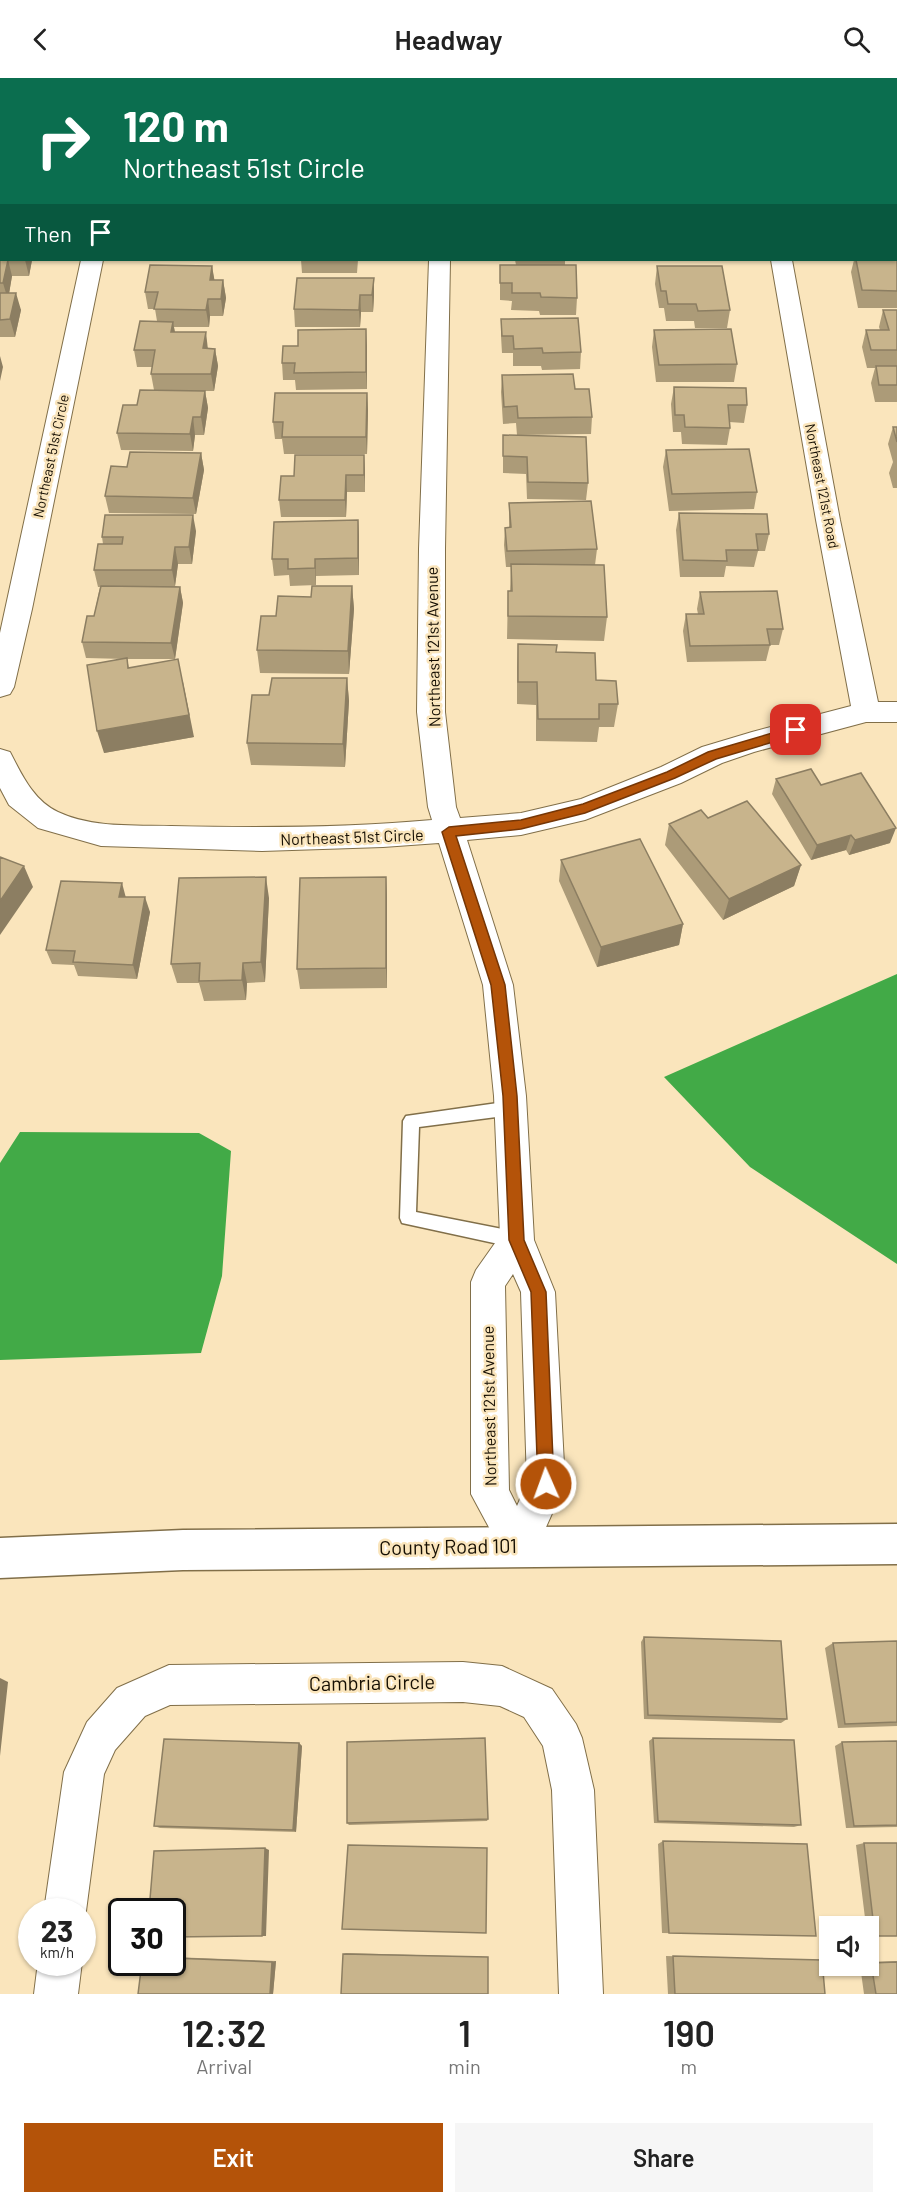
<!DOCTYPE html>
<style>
:root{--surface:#fff;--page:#f6f6f6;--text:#222;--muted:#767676;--accent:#b45309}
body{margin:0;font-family:Barlow,sans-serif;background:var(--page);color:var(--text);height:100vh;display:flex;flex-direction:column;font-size:22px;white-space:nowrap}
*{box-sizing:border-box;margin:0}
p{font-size:20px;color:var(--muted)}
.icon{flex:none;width:33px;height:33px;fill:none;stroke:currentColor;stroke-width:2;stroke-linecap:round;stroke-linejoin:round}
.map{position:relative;height:1916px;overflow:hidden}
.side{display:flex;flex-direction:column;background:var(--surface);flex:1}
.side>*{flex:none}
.banner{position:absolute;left:0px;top:0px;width:897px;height:183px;box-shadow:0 2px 4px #0004;background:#0b6e4f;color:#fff;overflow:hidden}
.fabs{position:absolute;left:819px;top:1838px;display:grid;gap:12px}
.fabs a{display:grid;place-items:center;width:60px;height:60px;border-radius:0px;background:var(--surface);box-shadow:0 2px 4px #0004;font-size:30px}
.speed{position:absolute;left:18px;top:1820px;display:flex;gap:12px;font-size:30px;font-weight:700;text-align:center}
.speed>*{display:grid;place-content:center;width:78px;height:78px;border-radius:50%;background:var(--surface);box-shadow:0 2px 4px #0004;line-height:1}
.speed small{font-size:15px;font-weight:400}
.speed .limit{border:3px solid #111;border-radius:9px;background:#fff;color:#111}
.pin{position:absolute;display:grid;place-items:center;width:51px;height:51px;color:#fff;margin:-26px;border-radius:12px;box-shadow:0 3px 9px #0006}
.me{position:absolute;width:66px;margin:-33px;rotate:358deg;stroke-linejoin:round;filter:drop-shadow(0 0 4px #0008)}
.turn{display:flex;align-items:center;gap:21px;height:126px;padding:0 24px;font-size:27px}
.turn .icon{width:78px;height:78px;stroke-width:2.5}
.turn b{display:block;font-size:42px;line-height:51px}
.then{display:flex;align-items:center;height:57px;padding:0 24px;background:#0003;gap:12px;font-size:22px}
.eta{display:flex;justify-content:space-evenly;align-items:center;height:102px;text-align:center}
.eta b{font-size:36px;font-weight:600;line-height:42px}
.primary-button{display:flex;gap:12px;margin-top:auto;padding:12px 24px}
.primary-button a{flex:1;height:69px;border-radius:0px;background:var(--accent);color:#fff;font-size:24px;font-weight:600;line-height:69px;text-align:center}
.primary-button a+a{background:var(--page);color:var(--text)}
header{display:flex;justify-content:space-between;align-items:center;height:78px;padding:0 24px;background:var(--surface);font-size:27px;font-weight:600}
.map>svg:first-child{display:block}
</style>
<header><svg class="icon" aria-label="back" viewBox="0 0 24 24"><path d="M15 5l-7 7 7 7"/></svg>Headway<svg class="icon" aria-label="search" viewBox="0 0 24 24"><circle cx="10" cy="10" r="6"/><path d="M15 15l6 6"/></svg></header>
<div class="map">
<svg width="897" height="1916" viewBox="0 0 897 1916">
<rect width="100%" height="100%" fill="#fae5bc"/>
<path fill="#42aa47" d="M897,896v290l-147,-97 -86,-90z
M20,1054l179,1 32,18 -9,125 -21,77 -201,7v-197z"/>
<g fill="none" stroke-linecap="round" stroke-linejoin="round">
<g stroke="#816f49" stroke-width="3">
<path id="service" d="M511,1023l5,2 3,5 -3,5 -5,2 -92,12 -3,85 101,20 6,3 2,5 -2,5 -6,3 -115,-25 -2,-5 3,-97 3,-5z"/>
</g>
<g stroke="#816f49" stroke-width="2">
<path id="minor" d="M896,59h1v12h-1z
M81,182h22l-71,349 -18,78 -4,7 -10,3v-64z
M429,182h21l-5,289v163l11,95 4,11 61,-5 60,-14 80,-32 41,-20 50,-15 99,-26 -35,-186 -45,-260h21l48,260 38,182h19v20h-31l-112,30 -32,11 -41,20 -96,37 -64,15 -54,5 46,145 13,111 8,144 21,52 10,192 -33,75 -13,6 -13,-6 -35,-65v-212l5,-12 24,-34 -6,-140 -11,-111 -44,-142 -56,4 -121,4 -161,-5 -63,-18 -29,-23 -9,-17v-39l10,3c12,23 23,48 48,60 34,16 76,13 113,14 87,2 174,2 261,-6l-4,-13 -11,-95 2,-163zM513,1196l8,18 6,191 -10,23 -8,-16 -4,-204z
M463,1584l39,4 50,23 24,35 6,14 12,52 9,204h-44l-7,-204 -9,-44 -19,-29 -24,-11 -37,-4 -293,3 -25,11 -30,34 -11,24 -18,137 -4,9v-9h-38l20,-139 23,-50 30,-34 52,-23z
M38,1884h44l-4,32h-44z"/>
</g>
<g stroke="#816f49" stroke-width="3">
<path id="tertiary" d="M897,1446v40l-714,6 -183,8v-40l183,-8z"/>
</g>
<use href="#service" fill="#fff" fill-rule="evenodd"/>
<use href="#minor" fill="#fff" fill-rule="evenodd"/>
<use href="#tertiary" fill="#fff" fill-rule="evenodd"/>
</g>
<path fill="#ac9b78" d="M354,0h62v2h-62z
M590,0h53v2h-53z
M819,0h63v2h-63z
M0,55h2v60h-2z
M896,68h1v58h-1z
M0,115h2v67h30l-3,16h-17l-3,17 12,17 -6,27h-15z
M896,131h1v99h-39l-7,-36 3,-12h42z
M301,182h57l-1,13h-55z
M515,182h50v5l12,33 -1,17h-36l-1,-4 -28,-1 1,-9 -12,-1v-35h16z
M655,182h66l-1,1h-65z
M212,188l2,14h9l3,18 -3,18h-13l-1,11h-35l1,5 33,16 7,1 3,17 -4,25h-9l3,17 -4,27h-9l-2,16 -72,-1 -4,-17 20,-28 17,-15 -3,-16 1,-7h-15l-3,-17 23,-29 -2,-12h-7l-3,-17z
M657,188l73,44 -3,18h-32l-1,-7h-28l-2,-13h-5l-4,-24z
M374,200v18l-1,16h-12l-1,15h-65l-1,-18z
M883,232h14v92h-22l-4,-19 4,-15h-8l-5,-21 4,-17h14l-1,-3z
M501,241l80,33 -1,17 -38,1 -1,-4h-28v-13h-11l-1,-17z
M654,252l83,34 -3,18h-78l-4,-35z
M367,268v43l-71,1 -1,-10h-12l-1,-17z
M502,297l73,14 17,28 -1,17 -74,1 -1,-12 -13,1 -2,-32z
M674,309l73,18 -3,18 -15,-1 1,6 -3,17 -45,-1 -1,-12h-8l-2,-28z
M367,315l1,17 -1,44h-83l-2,-15h-7l-2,-17z
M893,349h4v61h-4l-4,-15 4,-11 -5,-18z
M503,357l85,48 -2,17 -59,-1 -1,-25 -23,-1z
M666,372l91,42 -3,17 -85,2 -6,-44z
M201,375l3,17 -8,44 -87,-1 -4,-17 22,-29z
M364,377l1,37h-18l-1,25h-65l-2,-17 15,-24z
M509,425l88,46 -2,16 12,52 -3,24 -97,-2 1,-48h2l1,-24h-5l-2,-22 1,-17h4z
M679,435l90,21 -4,17h-7l-4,16 -28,-1 -2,11h-44l-4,-47z
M358,442l1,17v38l-43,1v9l-26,1 -1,-11 -15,1 -2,-17z
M196,453l-4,33h-14l-3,22 5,1 3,16 -8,56h-48l2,9 65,69 -90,16 21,-94 -39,-1 -4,-16 12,-26 6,-29h-2l-4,-17 9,-26 -1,-7z
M352,508l2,23 -5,65 -89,-1 -3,-23 19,-34 35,-19z
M700,514l83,37 -4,16h-9l-4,16 -79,1 -4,-31 3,-17h12l-1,-5z
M518,566l38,8 40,28 22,24 -4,23h-15l-2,15 -61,-1v-36l-19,-1v-37z
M347,600l2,23 -4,66 -94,-2 -4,-22 22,-48z
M776,701l45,6 69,58 -41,12 -3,-5 -35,10 -39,-66z
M669,746l132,41 -7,21 -71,34 -58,-75z
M561,782l122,64 -4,21 -82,22 -38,-86z
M386,799l1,21v90l-87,1 -3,-20z
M126,819l24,15 -13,67 -59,-3 -4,-11 -22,-1 -6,-14z
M269,820l-4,84 -18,1 -1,17 -42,1 -5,-18h-22l-6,-19z
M644,1559l143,82 -6,4 -137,-4 -3,-77z
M897,1563v85l-59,2 -13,-80 8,-5z
M653,1660l148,87 -7,2 -140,-4 -5,-82z
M897,1663v86l-51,1 -11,-82 7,-4z
M299,1665l3,3 -6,86 -136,-4 -6,-2z
M488,1741l-1,2 -138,4 -2,-2z
M663,1763l153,95 -154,-3 -4,-89z
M864,1765l33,93h-29v-10h-2l-10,-81z
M346,1875l141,4h1l-145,-3z
M666,1878l156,4 3,34h-157z
M172,1879l104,4 -3,33 -101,-32z
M897,1883v33h-33l-4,-29h8v-3z"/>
<path fill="#8c7e62" d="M148,0h29v2h-28z
M8,182l4,16 -4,24 -5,-17z
M25,182h7l-3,16z
M212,188l3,17 -5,-3z
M374,200v18l-1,16 -1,-17z
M223,202l3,18 -3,18 -2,-17z
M16,215l5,17 -6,27 -5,-18z
M360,217l1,17 -1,15 -1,-17z
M208,221l2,17 -1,11 -3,-17z
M173,244l3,17 -5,-7z
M366,251l1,17v43l-1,-17z
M206,254l2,18 -5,-2z
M215,271l3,17 -4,25 -3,-17z
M0,278l3,11 -3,14z
M205,313l3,17 -4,27 -3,-18z
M367,315l1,17 -1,44 -1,-17z
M193,339l2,18 -2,16 -3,-17z
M201,375l3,17 -8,44 -3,-16z
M364,377l1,16v21l-1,-17z
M346,397l1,17 -1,25 -1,-17z
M193,437l3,16 -4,33 -3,-17z
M358,442l1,17v38l-1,-17z
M175,469l3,17 -3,22 -3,-16z
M315,481l1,17v9l-1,-17z
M352,508l2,23 -5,65 -1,-23z
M180,509l3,16 -8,56 -4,-16z
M347,600l2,23 -4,66 -2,-23z
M183,604l11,55 -90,16 -7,-22z
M896,750l-6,15 -41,12 6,-15z
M851,757l-5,15 -35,10 6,-15z
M801,787l-7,21 -71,34 6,-21z
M24,788l9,21 -33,48v-34z
M266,799l3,21 -4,84 -4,-20z
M386,799l1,21v90l-1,-20z
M122,805l4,15 -7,-1z
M145,819l5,15 -13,67 -4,-14z
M683,846l-4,21 -82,22 4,-20z
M243,885l4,20 -1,17 -4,-20z
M0,1600l8,4 -8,74z
M299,1665l3,3 -6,86 -3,-2z
M265,1770l4,2 -3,86h-4z
M276,1883l-3,33h-3l2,-32z"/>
<path fill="#c8b48c" stroke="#8c7e62" stroke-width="1.5" d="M36,0h45l2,2h-45z
M118,0h32h-2l1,2h-30z
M199,0h53v2h-53z
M278,0h56v2h-57z
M354,0h44v2h-44z
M434,0h54v2h-54z
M513,0h55v2h-55z
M592,0h43v2h-43z
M669,0h57v2h-57z
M748,0h56v2h-56z
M827,0h55v2h-55z
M0,55h2v36h-2z
M896,68h1v34h-1z
M0,115h2v35h-2z
M896,131h1v33h-1z
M0,163h2v19h6l-5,23h-3z
M896,177h1v36l-35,-1 -6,-30h40z
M150,187l62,1 -2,14h13l-2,19h-13l-2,11 -52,-1 4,-17h-13z
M500,187h76l1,33 -36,-1 -1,-4h-28v-10h-12z
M657,188h65l8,44 -32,1 -2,-7h-28l-2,-13h-5z
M297,200h77l-2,17h-12l-1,15 -65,-1z
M0,215h16l-6,26 -10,1z
M883,232h14v40h-26l-5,-20h23z
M578,240l3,34 -38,1 -1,-5 -28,1 -1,-13h-11l-1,-17z
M140,243l33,1 -2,10h35l-3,16 12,1 -4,25h-60l4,-24h-21z
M366,251v43l-72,1 1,-10h-13l1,-17h15v-16z
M731,251l6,35 -78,1 -5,-35z
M876,288h21v19h-18z
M573,296l2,15h14l3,28 -74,1 -1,-12 -13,1 -2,-32z
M674,309l72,1 1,17h-19l2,23 -45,-1 -1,-12h-9z
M140,312l65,1 -4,26h-8l-3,17 -73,-1 6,-28h14z
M275,315h92l-1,44h-84l1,-15h-10z
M893,349h4v15z
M503,357l83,2 2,46 -60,-1 -1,-25 -24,-1z
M749,371l8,43 -85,2 -6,-44z
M130,374l71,1 -8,45 -88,-2 6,-30 16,1z
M295,377h69v20h-18l-1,25h-66l2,-24h13z
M591,423l6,48 -90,2 -2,-23 6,-1 -2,-24z
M679,435l88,1 2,20h-13l2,16h-32l1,11 -44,-1z
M105,437h88l-4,32h-14l-3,23h-78l4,-26h24l1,-7h-21z
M358,442v38l-43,1v9l-27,1v-10h-16l2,-37z
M511,486l93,1 3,52 -99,-1v-25h4z
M101,508l79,1 -9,56 -89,-1 5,-26h7z
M312,508h40l-4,65 -91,-1 4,-34h15l2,-20 33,1z
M777,513l6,38h-16l3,16 -80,1 -4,-32h18l-4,-22z
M518,566l39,1 -1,7 39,1 1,27 20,1 2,23h-19v15h-61l-1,-37h-19z
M127,580l1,10 50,-9 11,56 -92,16 -10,-66z
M272,600h75l-4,66 -96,-1 5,-48h17z
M811,691l10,16 40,-12 35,55 -41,12 -4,-5 -34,10 -41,-66z
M747,723l54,64 -72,34 -60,-75 32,-14 7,8z
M640,761l43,85 -82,23 -40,-87z
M0,779l24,9 -24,35z
M266,799l-5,85 -18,1 -1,17 -43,1 1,-18 -29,1 8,-86z
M386,799v91l-89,1 3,-91z
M61,803l61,2 -3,14h26l-12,68 -60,-3 2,-11 -29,-1z
M644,1559l137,4 6,78 -139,-4z
M897,1563v81l-52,2 -12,-81z
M485,1660l3,81 -141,4v-81z
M653,1660l141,2 7,85 -143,-4z
M164,1661l135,4 -6,87 -139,-4z
M897,1663v84l-43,1 -12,-84z
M663,1763l144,3 9,92 -147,-3z
M864,1765h33v93h-22z
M348,1767l139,3 -1,85 -144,-4z
M265,1770l-3,88 -90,1v-26h-23l5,-60z
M343,1876l145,3v37h-147z
M673,1878l149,4 3,34h-150z
M172,1880l100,4 -2,32h-132l4,-32h30z
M897,1884v32h-21l-5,-31z"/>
<path fill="#b45309" stroke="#753606" stroke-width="1.5" d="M796,648l6,4 -2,4 -84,25 -41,19 -90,35 -64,16 -65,7 49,149 12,111 7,144 22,52 8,192 -2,5 -6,3 -6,-3 -2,-5 -7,-192 -22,-52 -6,-144 -12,-111 -49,-153 7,-5 72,-7 62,-16 84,-32 41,-20z"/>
<g text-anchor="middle" stroke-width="5" stroke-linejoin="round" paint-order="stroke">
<g font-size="14" fill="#150e02" stroke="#fae5bc">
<text transform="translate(51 378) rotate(-78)" y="5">Northeast 51st Circle</text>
<text transform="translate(822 408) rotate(79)" y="5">Northeast 121st Road</text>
</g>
<g font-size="16" fill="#150e02" stroke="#fae5bc">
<text transform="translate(433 569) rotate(-91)" y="6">Northeast 121st Avenue</text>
<text transform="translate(352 759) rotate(-2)" y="6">Northeast 51st Circle</text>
<text transform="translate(489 1328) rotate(-91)" y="6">Northeast 121st Avenue</text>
</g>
<g font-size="20" fill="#150e02" stroke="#fae5bc">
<text transform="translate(448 1469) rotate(-1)" y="7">County Road 101</text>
<text transform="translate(372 1605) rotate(-1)" y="7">Cambria Circle</text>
</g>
</g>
</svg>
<div class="fabs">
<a><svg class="icon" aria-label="sound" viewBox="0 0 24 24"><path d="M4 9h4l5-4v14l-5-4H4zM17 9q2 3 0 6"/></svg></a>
</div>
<div class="speed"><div>23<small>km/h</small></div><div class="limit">30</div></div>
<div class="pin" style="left:796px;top:652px;background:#d93025"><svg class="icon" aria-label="arrive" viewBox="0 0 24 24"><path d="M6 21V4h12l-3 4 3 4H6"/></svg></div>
<svg class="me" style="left:546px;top:1406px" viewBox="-20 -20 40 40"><circle r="17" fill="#b45309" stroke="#fff" stroke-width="3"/><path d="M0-11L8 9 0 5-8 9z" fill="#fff"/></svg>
<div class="banner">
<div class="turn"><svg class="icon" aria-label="right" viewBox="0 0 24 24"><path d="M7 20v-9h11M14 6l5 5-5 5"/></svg><div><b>120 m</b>Northeast 51st Circle</div></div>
<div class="then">Then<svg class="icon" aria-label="arrive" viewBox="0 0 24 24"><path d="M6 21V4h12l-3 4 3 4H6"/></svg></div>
</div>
</div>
<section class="side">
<div class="eta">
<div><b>12:32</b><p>Arrival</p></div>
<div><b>1</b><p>min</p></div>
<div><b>190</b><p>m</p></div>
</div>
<div class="primary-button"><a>Exit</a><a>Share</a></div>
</section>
